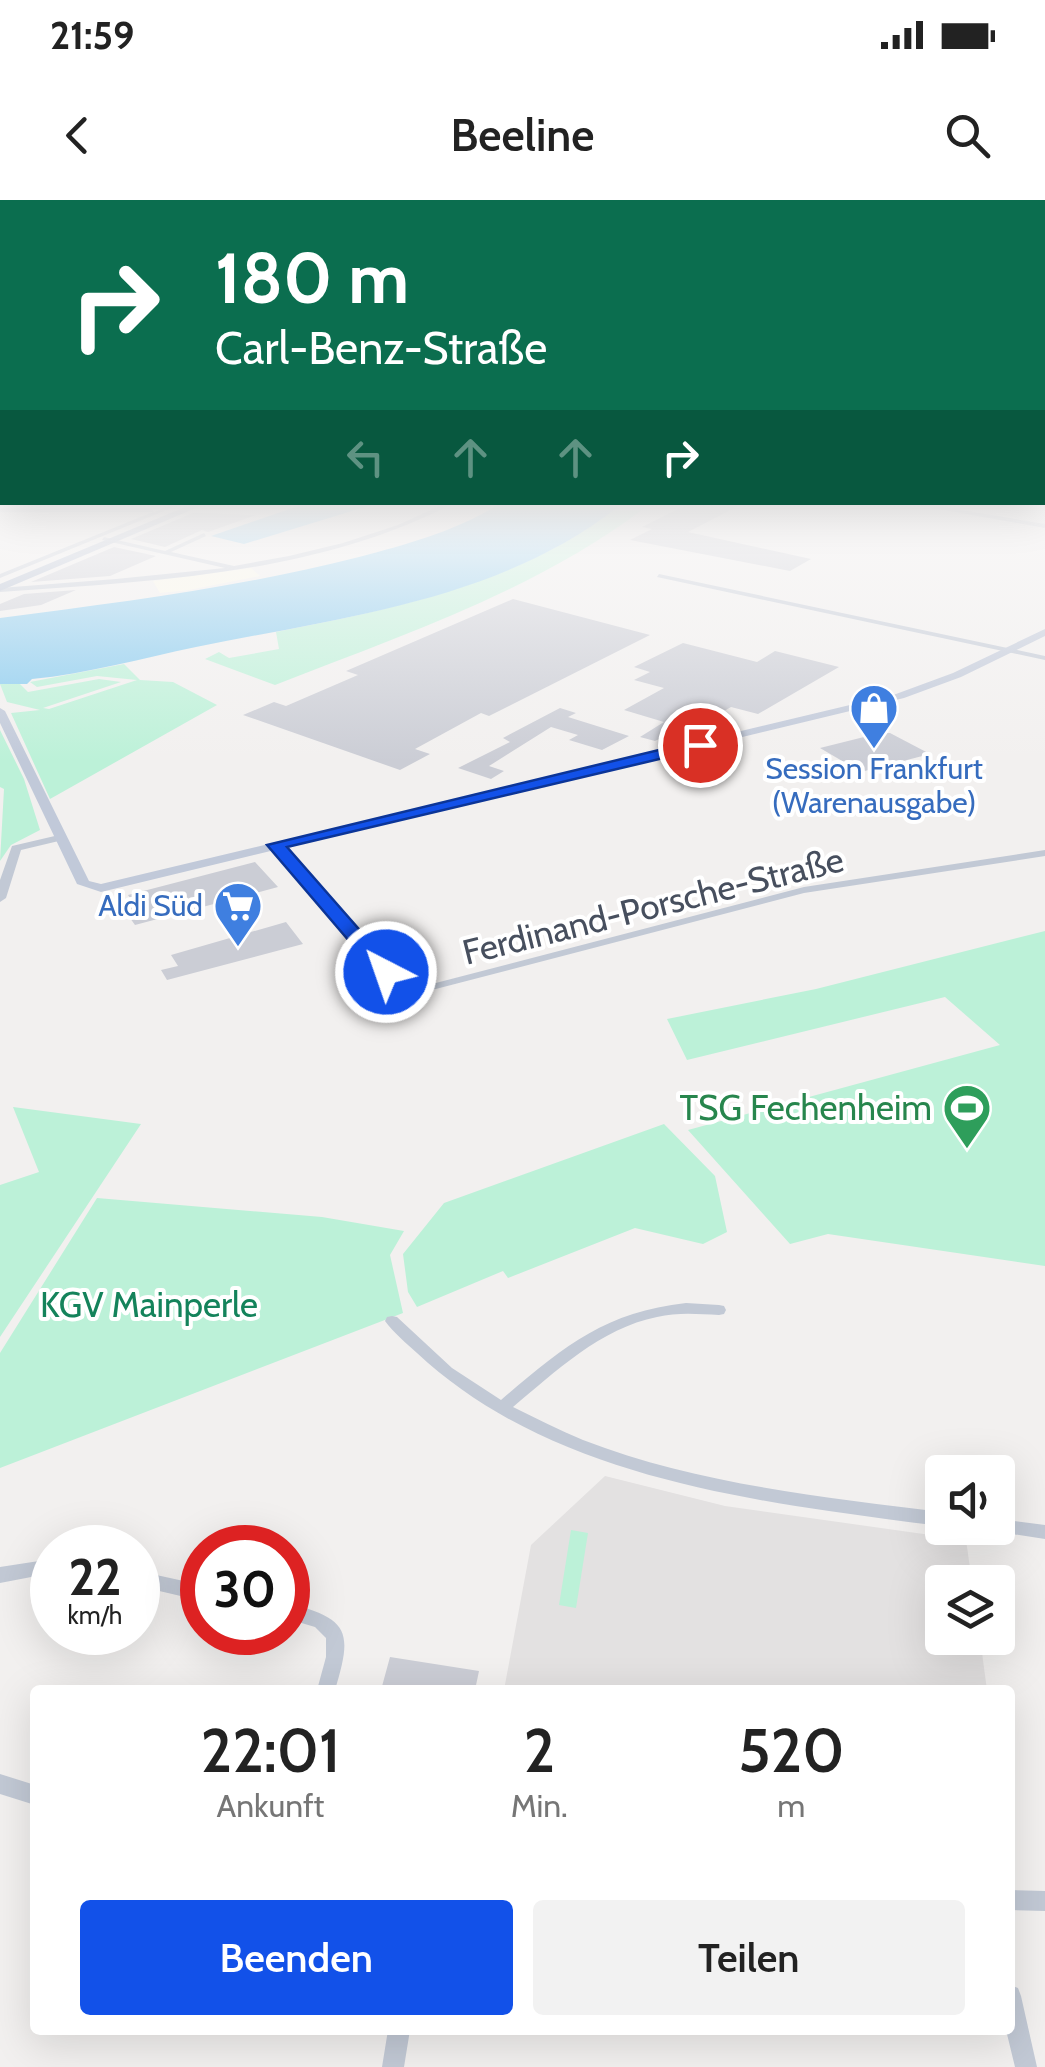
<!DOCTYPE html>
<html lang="de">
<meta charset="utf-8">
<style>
:root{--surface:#fff;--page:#f2f2f2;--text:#222;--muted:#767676;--accent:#1251e9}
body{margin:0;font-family:Cabin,sans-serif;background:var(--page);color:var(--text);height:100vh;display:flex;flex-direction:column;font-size:38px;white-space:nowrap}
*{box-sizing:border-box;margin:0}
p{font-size:32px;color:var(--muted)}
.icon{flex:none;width:55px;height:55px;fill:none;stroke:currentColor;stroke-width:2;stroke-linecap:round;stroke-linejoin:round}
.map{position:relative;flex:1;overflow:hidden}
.panel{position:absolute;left:30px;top:1485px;width:985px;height:350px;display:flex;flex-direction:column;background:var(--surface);border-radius:10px;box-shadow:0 10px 40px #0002}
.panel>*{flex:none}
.guide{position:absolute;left:0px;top:0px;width:1045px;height:305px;box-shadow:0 10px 40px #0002;background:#0b6e4f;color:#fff;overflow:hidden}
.buttons{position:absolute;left:925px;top:1255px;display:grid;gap:20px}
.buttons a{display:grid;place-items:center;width:90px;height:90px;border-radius:10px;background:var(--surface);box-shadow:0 10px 40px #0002;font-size:50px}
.speed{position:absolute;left:30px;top:1325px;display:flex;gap:20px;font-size:50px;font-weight:700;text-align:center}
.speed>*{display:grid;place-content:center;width:130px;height:130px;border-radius:50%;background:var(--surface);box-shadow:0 10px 40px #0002;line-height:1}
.speed small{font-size:25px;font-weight:400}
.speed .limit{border:15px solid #d22;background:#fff;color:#111}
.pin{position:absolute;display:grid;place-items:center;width:85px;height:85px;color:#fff;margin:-42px;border:5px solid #fff;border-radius:50%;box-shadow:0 2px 10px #0007}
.me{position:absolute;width:110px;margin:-55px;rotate:319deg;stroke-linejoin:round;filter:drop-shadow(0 0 8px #0008)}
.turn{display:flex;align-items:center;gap:35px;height:210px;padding:0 50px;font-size:45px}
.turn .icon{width:130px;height:130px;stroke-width:2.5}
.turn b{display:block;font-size:70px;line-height:85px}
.lanes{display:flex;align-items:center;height:95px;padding:0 50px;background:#0003;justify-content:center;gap:50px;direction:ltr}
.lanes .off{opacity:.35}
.eta{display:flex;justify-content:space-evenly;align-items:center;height:170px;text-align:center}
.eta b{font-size:60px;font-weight:600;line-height:70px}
.action{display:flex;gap:20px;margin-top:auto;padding:20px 50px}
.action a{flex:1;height:115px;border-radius:10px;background:var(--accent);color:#fff;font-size:40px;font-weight:600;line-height:115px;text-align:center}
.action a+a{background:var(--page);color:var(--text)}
.status{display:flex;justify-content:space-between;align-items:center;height:70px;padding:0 50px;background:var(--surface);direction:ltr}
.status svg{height:28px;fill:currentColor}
header{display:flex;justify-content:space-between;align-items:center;height:130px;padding:0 50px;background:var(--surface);font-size:45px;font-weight:600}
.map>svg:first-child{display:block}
</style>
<div class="status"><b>21:59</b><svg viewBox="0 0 49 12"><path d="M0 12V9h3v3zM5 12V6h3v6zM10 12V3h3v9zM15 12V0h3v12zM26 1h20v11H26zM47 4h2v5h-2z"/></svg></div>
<header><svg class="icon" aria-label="back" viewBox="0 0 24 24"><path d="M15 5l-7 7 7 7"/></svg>Beeline<svg class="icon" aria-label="search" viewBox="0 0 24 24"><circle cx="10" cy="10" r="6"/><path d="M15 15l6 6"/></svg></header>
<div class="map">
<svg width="1045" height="1867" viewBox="0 0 1045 1867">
<rect width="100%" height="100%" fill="#f2f0ef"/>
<path fill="#fdfae9" d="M251,368l9,8 -71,14 -29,3 -7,-12z"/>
<path fill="#e3e1e1" d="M605,1276l120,30 241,34 6,42h-30v56h38l7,52h-483l27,-145z"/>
<path fill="#bcf1d8" d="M623,303h28c-112,87 -246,131 -376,182l-70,-26 14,-7 10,6 50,-9 -3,-17c122,-24 249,-50 347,-129z
M124,464l16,16 33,2 44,23 -167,94 -39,-86 29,-3 -33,-8 -7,-18 19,-1 9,9 71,-13 22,3 -78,26 6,1 88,-29 -40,-4 -60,11 -7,-5z
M0,530l24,49 16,51 -29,15 -11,16 4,-72 -4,-2z
M1045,731v335l-217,-32 -38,10 -102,-114 312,-85 -55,-48 -258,63 -20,-41 149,-30z
M13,907l128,17 -141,213v-152l39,-13z
M664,924l51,52 12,56 -24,12 -68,-16 -127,50 -5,-7 -86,36 -9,-15 -5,-38 41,-51z
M97,998l225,19 82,14 -14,24 13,58 -403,155v-115z
M571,1330l17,3 -12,75 -17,-3z"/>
<path fill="#88cbef" d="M310,302l68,1 -134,41 -33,-8z
M502,302l121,1c-120,97 -280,114 -427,144 -53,11 -110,27 -164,32l-5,5h-27v-66c123,-16 237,-30 359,-61 49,-13 101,-27 143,-55z"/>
<path fill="#cbcdd5" d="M692,302h54l-58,30 123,27 -21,12 -160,-31 22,-11 -10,-2z
M193,313l63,2 -48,17 -6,-2 -37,17 -34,-8z
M114,347l42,9 -46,20 -79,6z
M76,390l-35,15 -41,6v-7l24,-10z
M513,399l137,36 -161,81 -8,-3 -66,36 15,5 -30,16 -157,-55 31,-13 12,4 72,-31 -12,-4z
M683,443l74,19 18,-11 64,16 -81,47 -27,-7 -43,25 -24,-7 -1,12 -8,4 -15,-4 24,-15 -40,-12 40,-22 -30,-8 16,-8 -16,-5z
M560,508l16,5 -8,4 61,19 -27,14 -33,-10 9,-5 -27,-8 -62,39 15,5 -13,8 -33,-11 52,-26 -7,-4z
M880,533h10l40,21 -69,18 -41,-24z
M255,662l23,25 -143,38 -15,-21 12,-3 -4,-6z
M286,722l17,22 -136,36 -6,-10 17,-4 -7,-11z
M390,1457l89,14 -4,19h-94z"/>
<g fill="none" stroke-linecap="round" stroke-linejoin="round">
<path fill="#c2c9d5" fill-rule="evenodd" d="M178,302h8l-186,76v-4l153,-62h-153v-4l152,1 2,3z
M448,302h8c-139,73 -302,79 -456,90v-4l116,-9 109,-11 -123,-28 2,-3 61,14 39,-18 2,3 -35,16 63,14 55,-10 54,-13 55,-18z
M899,302h15l131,22v4z
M659,374l386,82v4l-388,-83z
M275,642l3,1 118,133 13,7 19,2 376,-98 241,-37v6l-241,37 -376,98 -26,-3 -14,-8 -116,-133 -2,-2z
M686,1103l33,2 5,1 2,4 -2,4 -5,1c-21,-1 -41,-3 -62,2 -56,11 -102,55 -144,90 23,11 46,23 70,33 114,44 238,57 359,72v14c-37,-4 -75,-10 -113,-15 -145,-21 -302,-55 -412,-158 -11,-10 -23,-20 -32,-32l2,-4 5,-1 5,1 55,51 49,32c61,-52 103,-88 185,-97z
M998,1319l47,6v14l-53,-8 -2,-3h8z
M52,1359v14l-52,10v-16z
M138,1371l64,14v16l-64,-15z
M288,1403c61,16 65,28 47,87h-18l9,-33v-19l-11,-11 -27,-8z
M0,1574l35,11v20l-35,-11z
M1010,1690l35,1v20l-35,-1z
M1010,1785l8,3 3,8 16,71h-22l-9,-37h4z
M388,1830h22l-6,37h-22z"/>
<path fill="#c2c9d5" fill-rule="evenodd" d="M59,635l6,3 -2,2 -42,10 -15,48 -6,4v-22l12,-34z"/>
<path fill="#c1c9d9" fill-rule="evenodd" d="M1045,429v7l-84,41 -57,21 -803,194 -24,-8 -77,-161v-15l5,3 84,170 12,3 795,-190 57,-21z"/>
<path fill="#aebacf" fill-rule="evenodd" d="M197,302h13l-210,89v-7z"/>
</g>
<linearGradient id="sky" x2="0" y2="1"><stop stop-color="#81bdeb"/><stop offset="0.54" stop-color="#f9f8f8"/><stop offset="1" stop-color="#f9f8f8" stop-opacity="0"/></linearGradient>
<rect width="1045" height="562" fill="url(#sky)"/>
<path fill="#1251e9" stroke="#0c3597" stroke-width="2.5" d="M700,540l8,5 -2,3 -419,99 106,121 3,4 -10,6 -7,-2 -112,-131z"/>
<defs>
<g id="shop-pin" transform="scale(2.5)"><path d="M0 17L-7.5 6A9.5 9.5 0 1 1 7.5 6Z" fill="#3f7fe0" stroke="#fff"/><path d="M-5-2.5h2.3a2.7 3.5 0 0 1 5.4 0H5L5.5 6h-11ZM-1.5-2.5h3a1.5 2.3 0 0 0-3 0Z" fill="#fff"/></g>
<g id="supermarket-pin" transform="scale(2.5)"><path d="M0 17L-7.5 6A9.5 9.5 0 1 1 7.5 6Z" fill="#3f7fe0" stroke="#fff"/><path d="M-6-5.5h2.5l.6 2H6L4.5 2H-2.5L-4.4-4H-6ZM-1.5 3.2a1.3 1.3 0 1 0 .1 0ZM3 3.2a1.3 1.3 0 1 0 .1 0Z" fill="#fff"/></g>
<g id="stadium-pin" transform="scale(2.5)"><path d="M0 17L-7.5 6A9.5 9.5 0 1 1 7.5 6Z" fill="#2e9e5b" stroke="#fff"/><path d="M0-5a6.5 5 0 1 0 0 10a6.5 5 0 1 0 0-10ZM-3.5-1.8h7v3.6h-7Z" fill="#fff"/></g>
</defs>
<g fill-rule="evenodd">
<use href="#shop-pin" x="874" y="508"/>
<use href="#supermarket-pin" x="238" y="706"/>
<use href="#stadium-pin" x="967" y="908"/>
</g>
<g text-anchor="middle" stroke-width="8" stroke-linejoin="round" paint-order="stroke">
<g font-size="30" fill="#366cbe" stroke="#fff">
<text x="874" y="579">Session Frankfurt<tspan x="874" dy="34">(Warenausgabe)</tspan></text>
<text x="203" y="716" text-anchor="end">Aldi Süd</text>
</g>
<g font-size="35" fill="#474f5e" stroke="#fff">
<text transform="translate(653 706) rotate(-14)" y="12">Ferdinand-Porsche-Straße</text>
</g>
<g font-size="35" fill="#27864d" stroke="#fff" text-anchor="end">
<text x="932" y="920">TSG Fechenheim</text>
</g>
<g font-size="35" fill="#14835b" stroke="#fff">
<text x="149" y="1117">KGV Mainperle</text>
</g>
</g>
</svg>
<div class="buttons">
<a><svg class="icon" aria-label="sound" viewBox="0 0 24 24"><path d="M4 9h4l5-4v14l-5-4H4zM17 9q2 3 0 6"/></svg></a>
<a><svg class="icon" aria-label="layers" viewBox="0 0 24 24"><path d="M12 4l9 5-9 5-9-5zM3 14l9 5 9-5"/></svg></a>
</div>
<div class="speed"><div>22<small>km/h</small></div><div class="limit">30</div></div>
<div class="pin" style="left:700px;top:545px;background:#d93025"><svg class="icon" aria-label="arrive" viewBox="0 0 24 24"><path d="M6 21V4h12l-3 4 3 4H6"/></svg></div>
<svg class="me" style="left:386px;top:772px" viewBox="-20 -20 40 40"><circle r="17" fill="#1251e9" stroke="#fff" stroke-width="3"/><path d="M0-11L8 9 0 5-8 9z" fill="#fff"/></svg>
<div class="guide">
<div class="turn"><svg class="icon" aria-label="right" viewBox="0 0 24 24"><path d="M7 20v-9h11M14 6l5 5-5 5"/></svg><div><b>180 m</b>Carl-Benz-Straße</div></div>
<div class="lanes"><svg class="icon off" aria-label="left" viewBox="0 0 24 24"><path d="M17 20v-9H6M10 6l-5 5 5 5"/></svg><svg class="icon off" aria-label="ahead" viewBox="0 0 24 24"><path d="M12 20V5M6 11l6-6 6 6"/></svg><svg class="icon off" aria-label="ahead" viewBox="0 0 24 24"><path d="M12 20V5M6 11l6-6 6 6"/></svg><svg class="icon" aria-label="right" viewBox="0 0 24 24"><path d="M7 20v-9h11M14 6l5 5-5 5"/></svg></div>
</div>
<section class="panel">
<div class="eta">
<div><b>22:01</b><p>Ankunft</p></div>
<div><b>2</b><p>Min.</p></div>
<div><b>520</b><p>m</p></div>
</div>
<div class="action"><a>Beenden</a><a>Teilen</a></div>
</section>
</div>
